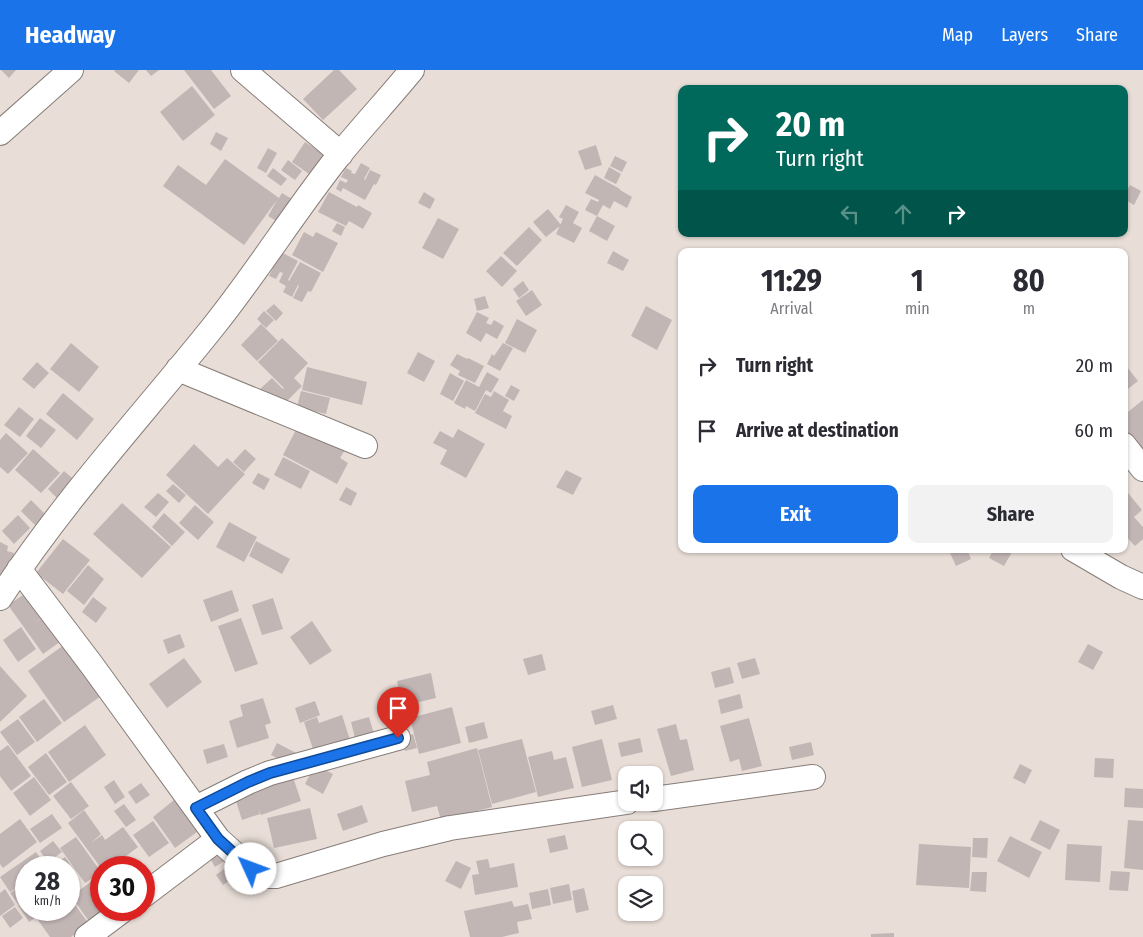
<!DOCTYPE html>
<style>
:root{--surface:#fff;--page:#f2f2f3;--text:#2b2b33;--muted:#7c7c81;--accent:#1a73e8}
body{margin:0;font-family:"Fira Sans Condensed",sans-serif;background:var(--page);color:var(--text);height:100vh;display:flex;flex-direction:column;font-size:19px;white-space:nowrap}
*{box-sizing:border-box;margin:0}
p{font-size:16px;color:var(--muted)}
.icon{flex:none;width:28px;height:28px;fill:none;stroke:currentColor;stroke-width:2;stroke-linecap:round;stroke-linejoin:round}
.map{position:relative;flex:1;overflow:hidden}
.side{position:absolute;left:678px;top:178px;width:450px;height:305px;display:flex;flex-direction:column;background:var(--surface);border-radius:10px;box-shadow:0 1px 4px #0004}
.side>*{flex:none}
.hud{position:absolute;left:678px;top:15px;width:450px;height:152px;border-radius:10px;box-shadow:0 1px 4px #0004;background:#00695c;color:#fff;overflow:hidden}
.fabs{position:absolute;left:618px;top:696px;display:grid;gap:10px}
.fabs a{display:grid;place-items:center;width:45px;height:45px;border-radius:10px;background:var(--surface);box-shadow:0 1px 4px #0004;font-size:25px}
.speed{position:absolute;left:15px;top:786px;display:flex;gap:10px;font-size:25px;font-weight:700;text-align:center}
.speed>*{display:grid;place-content:center;width:65px;height:65px;border-radius:50%;background:var(--surface);box-shadow:0 1px 4px #0004;line-height:1}
.speed small{font-size:12px;font-weight:400}
.speed .limit{border:8px solid #d22;background:#fff;color:#111}
.pin{position:absolute;display:grid;place-items:center;width:42px;height:42px;color:#fff;margin:-51px -21px;border-radius:50% 50% 50% 0;rotate:-45deg;box-shadow:0 0 5px #0007}
.pin .icon{rotate:45deg}
.me{position:absolute;width:55px;margin:-28px;rotate:313deg;stroke-linejoin:round;filter:drop-shadow(0 0 4px #0008)}
.turn{display:flex;align-items:center;gap:18px;height:105px;padding:0 15px;font-size:22px}
.turn .icon{width:65px;height:65px;stroke-width:2.5}
.turn b{display:block;font-size:35px;line-height:42px}
.lanes{display:flex;align-items:center;height:48px;padding:0 15px;background:#0003;justify-content:center;gap:25px;direction:ltr}
.lanes .off{opacity:.35}
.eta{display:flex;justify-content:space-evenly;align-items:center;height:85px;text-align:center}
.eta b{font-size:30px;font-weight:700;line-height:35px}
.action{display:flex;gap:10px;margin-top:auto;padding:10px 15px}
.action a{flex:1;height:58px;border-radius:10px;background:var(--accent);color:#fff;font-size:20px;font-weight:700;line-height:58px;text-align:center}
.action a+a{background:var(--page);color:var(--text)}
ul{padding:0;list-style:none}
li{display:flex;align-items:center;gap:15px;height:65px;padding:0 15px}
li div{flex:1}
li b{display:block;font-size:19px}
li em{font-style:normal}
header{display:flex;align-items:center;gap:30px;box-sizing:border-box;height:70px;padding:0 25px;background:var(--accent);color:#fff}
header strong{font-size:24px}
nav{display:flex;gap:28px;margin-inline-start:auto;font-size:18px}
.map>svg:first-child{display:block}
</style>
<header>
<strong>Headway</strong>
<nav><a>Map</a><a>Layers</a><a>Share</a></nav>
</header>
<div class="map">
<svg width="1143" height="867" viewBox="0 0 1143 867">
<rect width="100%" height="100%" fill="#e8ddd7"/>
<path fill="#c2b6b5" d="M1,0h15l-7,8z
M115,0h24l-10,13 -15,-12z
M146,0h13l-8,6z
M184,0h27l20,26 -17,13z
M334,0h5l18,19 -34,31 -20,-21z
M192,16l23,29 -32,26 -23,-29z
M216,62l12,6 -7,13 -11,-7z
M305,72l21,14 -14,20 -20,-14z
M596,75l6,20 -17,5 -7,-19z
M268,78l9,5 -11,20 -9,-5z
M615,86l12,6 -5,10 -12,-6z
M225,89l54,39 3,-5 15,9 -14,23 -15,-9 9,-16 -33,45 -81,-59 15,-21 28,20z
M288,90l14,11 -7,9 -14,-10z
M361,93l9,5 -6,11 1,1 5,-10 11,5 -5,10 -2,-1 -9,16 -22,-12 -2,4 -5,-3 4,-9 6,3 2,-3 -7,-3 5,-9 6,3 -1,2 4,1z
M609,97l12,7 -5,10 -12,-6z
M273,98l14,11 -6,7 -14,-10z
M595,105l25,14v1l12,7 -5,11 -13,-7 -4,8 -7,-4 -6,11 -12,-6 6,-11 7,3 1,-2 -14,-7z
M1130,115l11,6 -7,14 -10,-6v-3z
M329,122l28,15 1,-2 14,8 -9,16 -14,-8 -3,5 -28,-14z
M424,122l11,7 -5,10 -12,-6z
M566,135l13,7 -6,11 9,5 -8,15 -18,-9 7,-15 -4,-2z
M548,139l13,16 -15,12 -13,-15z
M597,146l18,10 -8,15 -18,-10z
M438,148l21,11 -16,30 -21,-11z
M337,153l8,4 -4,9 -9,-5z
M529,157l13,13 -25,26 -14,-13z
M304,162l9,5 3,-5 22,11 -15,29 -31,-17z
M279,181l19,10 -10,19 1,1 11,-19 21,11 -10,19 -3,-1 -6,11 -9,-4 6,-12 -1,-1 -6,12 -9,-5 3,-6 -7,-4 4,-9 -3,-1 -4,7 -7,-3 4,-8 -2,-1z
M613,181l16,9 -6,11 -16,-8z
M501,186l16,15 -15,16 -16,-16z
M523,211l6,9 -10,8 -6,-9z
M532,220l10,15 -16,11 -10,-15z
M485,226l4,12 -12,3 -3,-12z
M274,234l9,9 -7,8 -10,-10z
M646,236l26,14 -15,30 -26,-14z
M264,241l10,9 -8,8 -9,-9z
M477,242l12,6 -3,5 5,2 3,-5 10,6 -7,13 -11,-6 -5,9 -15,-9z
M517,249l20,11 -12,23 -20,-10z
M261,254l17,17 -21,20 -16,-16z
M282,268l26,25 -14,15 8,8 -24,24 -19,-20 13,-12 11,11 1,-1 -26,-26z
M71,273l28,24 -20,25 -29,-23z
M503,273l10,5 -13,23 -13,-7 5,-10 2,2z
M418,282l17,9 -11,21 -17,-9z
M457,284l10,5 1,-1 16,8 -9,17 -17,-8 2,-4 -10,-6z
M37,292l12,11 -15,16 -12,-10z
M1124,293l14,18 -14,11z
M307,297l60,15 -5,23 -60,-15z
M487,302l12,7 -8,14 -5,-3 -11,21 -9,-5 -1,3 -11,-6 12,-23 13,7z
M450,303l14,8 -11,20 -13,-7z
M511,315l9,5 -6,11 -9,-5z
M301,321l29,7 -4,16 -29,-7z
M494,321l15,9 -6,11 9,5 -6,13 -31,-16 10,-19 6,3z
M63,323l31,26 -17,21 -31,-26z
M1143,330v53l-19,-18v-20z
M19,337l15,12 -14,18 -16,-12z
M40,348l16,12 -15,18 -15,-12z
M301,350l47,25 -8,13 8,5 -11,21 -54,-29z
M458,359l27,15 -19,34 -26,-14 7,-14 -14,-7 7,-12 13,7z
M6,363l22,20 -20,21 -8,-7v-27z
M194,374l24,23 9,-9 18,16 -37,40 -42,-39z
M33,379l27,24 -19,20 -26,-23z
M245,379l11,10 -12,13 -11,-10z
M283,387l27,14 -9,18 -27,-14z
M566,400l16,8 -9,17 -17,-8z
M64,401l13,11 -17,19 -12,-12z
M258,403l12,6 -6,11 -12,-7z
M173,414l13,11 -7,8 -13,-12z
M346,417l11,6 -6,13 -12,-6z
M1124,418l18,22 -8,7 9,10v12l-8,7 -11,-12z
M158,423l11,9 -13,15 -12,-10z
M31,430l15,15 -11,10 -14,-14z
M122,433l49,44 -29,31 -49,-44z
M195,435l19,17 -16,18 -19,-17z
M164,443l21,19 -13,14 -20,-19z
M18,445l12,13 -16,16 -12,-13z
M229,452l28,15 -13,25 -28,-15z
M63,469l27,21 -27,34 -27,-21z
M256,471l34,18 -8,15 -33,-18z
M0,472l8,4 -1,5 7,2 -4,14 -10,18z
M959,479h8l4,10 -15,7 -6,-13z
M994,479h11l7,3 -8,14 -15,-8z
M88,495l16,14 -20,26 -17,-14z
M232,520l7,21 -28,11 -8,-22z
M29,521l17,24 -13,9 14,-9 17,24 -21,15 -35,-49z
M93,527l14,11 -11,15 -14,-11z
M273,528l10,31 -21,6 -10,-30z
M241,548l17,46 -23,8 -17,-46z
M312,551l20,30 -22,14 -20,-28z
M21,557l15,22 -18,13 -15,-22z
M180,564l5,13 -17,7 -5,-14z
M68,572l36,52 -40,28 -36,-51z
M1088,574l15,8 -10,18 -15,-8z
M542,584l4,16 -18,5 -5,-16z
M184,588l18,24 -35,26 -18,-24z
M755,588l5,16 -18,5 -5,-16z
M0,596l27,30 -27,26z
M730,597l4,16 -19,5 -4,-16z
M431,603l5,25 -34,8 -5,-25z
M740,624l3,14 -22,6 -3,-14z
M263,628l8,25 -6,2 4,13 -32,10 -8,-27 14,-5 -3,-11z
M44,629l18,24 -25,19 -18,-25z
M315,631l5,14 -20,8 -5,-15z
M613,635l4,14 -22,6 -4,-14z
M452,637l9,36 -42,11 -9,-36z
M342,645l9,28 -36,12 -11,-33 13,-5 2,6z
M369,647l5,17 -19,4 -4,-16z
M749,648l13,48 -20,5 -3,-12 -9,3 -10,-36z
M18,649l17,23 -18,13 -17,-23z
M484,652l4,16 -19,5 -4,-16z
M676,654l4,16 7,-1 7,31 -23,6 -14,-47z
M85,655l21,30 -37,27 -21,-30z
M413,664l4,14 -12,3 -4,-13z
M640,668l3,14 -22,5 -3,-14z
M522,669l14,53 -44,12 -14,-54z
M602,669l10,41 -30,7 -10,-40z
M811,672l3,13 -22,5 -3,-13z
M277,673l19,10 -6,12 -19,-10z
M224,674l4,13 -21,7 -4,-14z
M8,675l23,31 -20,15 -11,-15v-25z
M477,678l15,59 -51,13 -4,-14 -25,6 -7,-31 25,-6 -3,-13z
M552,681l2,9 12,-3 8,31 -36,9 -10,-40z
M46,683l21,29 -18,13 -21,-28z
M1095,688l19,1 -1,19 -19,-1z
M1020,694l12,6 -7,14 -12,-6z
M315,695l18,9 -10,20 -18,-10z
M34,707l17,23 -21,16 -17,-23z
M293,707l8,24 -40,14 -3,-7 2,6 -18,6 -8,-25z
M114,710l11,17 -10,7 -11,-17z
M71,712l18,24 -18,13 -18,-23z
M141,713l9,12 -14,9 -8,-12z
M1125,718l18,1v19l-19,-1z
M174,730l23,32 -22,16 -22,-31z
M124,734l12,16 -10,7 -12,-16z
M362,735l6,17 -25,9 -6,-17z
M310,738l7,31 -43,9 -7,-30z
M84,740l17,24 -10,9 11,-8 3,5 18,-13 15,20 -17,13 -1,-2 -14,10h-5l-33,-45z
M52,744l10,14 -22,15 -10,-14z
M20,749l17,23 -34,26 -3,-4v-30z
M1040,750l20,10 -10,20 -20,-10z
M1128,750l15,1v49l-19,-2z
M153,751l16,22 -20,14 -16,-22z
M565,765l3,14 -18,4 -3,-14z
M1010,766l32,16 -13,26 -32,-17z
M76,767l25,35 -16,11 -25,-35z
M973,768h15l-1,20 -15,-1z
M53,771l9,11 -14,10 -8,-11z
M216,773l11,16 -12,8 -10,-17z
M919,774l52,3 -2,41 -53,-3z
M1067,774l35,2 -2,36 -35,-2z
M36,782l11,16h-21v13l-16,11 -10,-15z
M65,787l10,14 -6,4v-7h-7l-4,-6z
M488,789l2,9 24,-5 4,24 -43,8 -3,-20 7,-1 -3,-13z
M235,791l8,11 -20,13 -7,-10z
M456,791l15,7 -10,21 -16,-8z
M1111,801l19,1 -2,19 -19,-1z
M972,802h15l-1,20 -16,-1z
M101,805v35h9l-19,14 -20,-28z
M69,812l6,10 -6,4z
M25,813l1,3v12l-8,6 -8,-11z
M569,814l3,16 -19,4 -3,-16z
M584,818l5,22 -13,3 -4,-22z
M5,819l10,16 -15,11v-23z
M548,819l3,16 -19,4 -3,-16z
M70,828l19,26 -18,13h-21l-12,-17 15,-10h16v-11z
M26,830v10h13l2,4 -12,8 -11,-17z
M512,831l2,6 14,-3 4,15 -15,3 2,11 -17,4h-32l-6,-26z
M15,837l8,11 -13,10 -8,-12z
M894,863v4h-23v-3z"/>
<g fill="none" stroke-linecap="round" stroke-linejoin="round">
<g stroke="#877d78" stroke-width="26">
<path id="minor" d="M243,0l98,84
M0,63l71,-63
M178,299l187,77
M1124,375l19,24
M1073,479l48,28 22,10
M19,499l72,95 127,175 -74,56
M0,528c63,-97 141,-181 213,-271 45,-56 83,-118 128,-174 23,-28 48,-55 71,-83
M654,729l159,-22
M196,738l52,-26 22,-9 128,-35
M218,769l33,30 11,7h14l107,-32 67,-16 177,-26
M87,867l36,-27"/>
</g>
<use href="#minor" stroke="#fff" stroke-width="24"/>
</g>
<g fill="none" stroke-linecap="round" stroke-linejoin="round">
<g stroke="#114b97" stroke-width="12">
<path id="route" d="M251,799l-33,-30 -22,-31 52,-26 22,-9 128,-35"/>
</g>
<use href="#route" stroke="#1a73e8" stroke-width="9"/>
</g>
</svg>
<div class="fabs">
<a><svg class="icon" aria-label="sound" viewBox="0 0 24 24"><path d="M4 9h4l5-4v14l-5-4H4zM17 9q2 3 0 6"/></svg></a>
<a><svg class="icon" aria-label="search" viewBox="0 0 24 24"><circle cx="10" cy="10" r="6"/><path d="M15 15l6 6"/></svg></a>
<a><svg class="icon" aria-label="layers" viewBox="0 0 24 24"><path d="M12 4l9 5-9 5-9-5zM3 14l9 5 9-5"/></svg></a>
</div>
<div class="speed"><div>28<small>km/h</small></div><div class="limit">30</div></div>
<div class="pin" style="left:398px;top:668px;background:#d93025"><svg class="icon" aria-label="arrive" viewBox="0 0 24 24"><path d="M6 21V4h12l-3 4 3 4H6"/></svg></div>
<svg class="me" style="left:251px;top:799px" viewBox="-20 -20 40 40"><circle r="19" fill="#fff"/><path d="M0-13L10 11 0 6-10 11z" fill="#1a73e8"/></svg>
<div class="hud">
<div class="turn"><svg class="icon" aria-label="right" viewBox="0 0 24 24"><path d="M7 20v-9h11M14 6l5 5-5 5"/></svg><div><b>20 m</b>Turn right</div></div>
<div class="lanes"><svg class="icon off" aria-label="left" viewBox="0 0 24 24"><path d="M17 20v-9H6M10 6l-5 5 5 5"/></svg><svg class="icon off" aria-label="ahead" viewBox="0 0 24 24"><path d="M12 20V5M6 11l6-6 6 6"/></svg><svg class="icon" aria-label="right" viewBox="0 0 24 24"><path d="M7 20v-9h11M14 6l5 5-5 5"/></svg></div>
</div>
<section class="side">
<div class="eta">
<div><b>11:29</b><p>Arrival</p></div>
<div><b>1</b><p>min</p></div>
<div><b>80</b><p>m</p></div>
</div>
<ul>
<li><svg class="icon" aria-label="right" viewBox="0 0 24 24"><path d="M7 20v-9h11M14 6l5 5-5 5"/></svg><div><b>Turn right</b></div><em>20 m</em></li>
<li><svg class="icon" aria-label="arrive" viewBox="0 0 24 24"><path d="M6 21V4h12l-3 4 3 4H6"/></svg><div><b>Arrive at destination</b></div><em>60 m</em></li>
</ul>
<div class="action"><a>Exit</a><a>Share</a></div>
</section>
</div>
